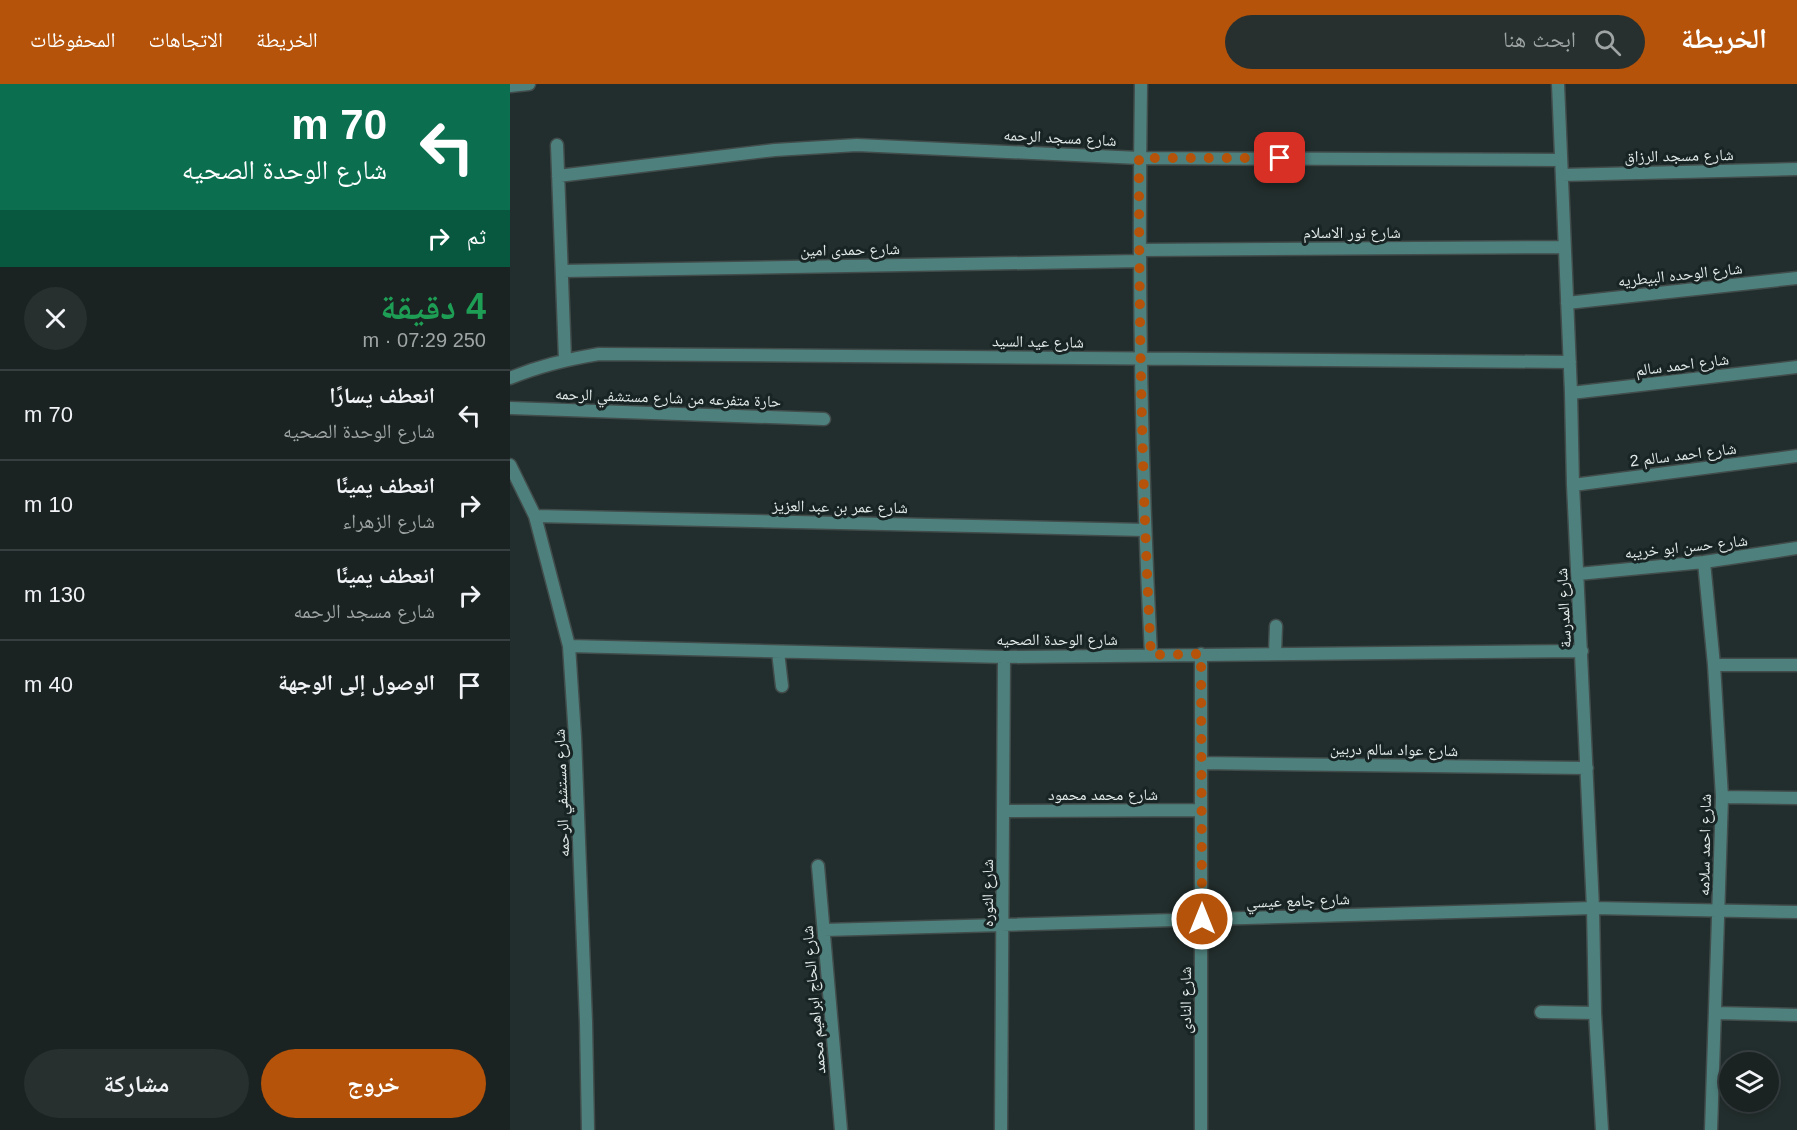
<!DOCTYPE html>
<html lang="ar">
<meta charset="utf-8">
<style>
:root{--surface:#1a2222;--page:#272f2f;--text:#f1f3f6;--muted:#9fa4a5;--line:#383f40;--accent:#b45309}
body{margin:0;font-family:Arial,"Noto Naskh Arabic",sans-serif;background:var(--page);color:var(--text);direction:rtl;height:100vh;display:flex;flex-direction:column;font-size:22px;white-space:nowrap}
*{box-sizing:border-box;margin:0}
p{font-size:20px;color:var(--muted)}
.icon{flex:none;width:33px;height:33px;fill:none;stroke:currentColor;stroke-width:2;stroke-linecap:round;stroke-linejoin:round}
.map{position:relative;flex:1;overflow:hidden;direction:ltr}
.sheet{display:flex;flex-direction:column;background:var(--surface);width:510px}
.sheet>*{flex:none}
.hud{background:#0b6e4f;color:#fff;overflow:hidden}
.controls{position:absolute;left:1209px;top:968px;display:grid;gap:12px}
.controls a{display:grid;place-items:center;width:60px;height:60px;border-radius:50%;background:var(--surface);box-shadow:0 3px 9px #0003,0 0 0 2px var(--line);font-size:30px}
.pin{position:absolute;display:grid;place-items:center;width:51px;height:51px;color:#fff;margin:-26px;border-radius:12px;box-shadow:0 3px 9px #0006}
.me{position:absolute;width:66px;margin:-33px;rotate:0deg;stroke-linejoin:round;filter:drop-shadow(0 0 4px #0008)}
.turn{display:flex;align-items:center;gap:21px;height:126px;padding:0 24px;font-size:27px}
.turn .icon{width:78px;height:78px;stroke-width:2.5}
.turn b{display:block;font-size:42px;line-height:51px}
.then{display:flex;align-items:center;height:57px;padding:0 24px;background:#0003;gap:12px;font-size:22px}
.round{display:grid;place-items:center;flex:none;width:63px;height:63px;border-radius:32px;background:var(--page)}
.overview{display:flex;align-items:center;justify-content:space-between;height:102px;padding:0 24px}
h1{font-size:36px;font-weight:700;line-height:45px;color:#1e9e55}
.cta{display:flex;gap:12px;margin-top:auto;padding:12px 24px}
.cta a{flex:1;height:69px;border-radius:36px;background:var(--accent);color:#fff;font-size:24px;font-weight:700;line-height:69px;text-align:center}
.cta a+a{background:var(--page);color:var(--text)}
ul{padding:0;list-style:none}
li{display:flex;align-items:center;gap:18px;height:90px;padding:0 24px;border-top:2px solid var(--line)}
li div{flex:1}
li b{display:block;font-size:22px}
li em{font-style:normal}
header{display:flex;align-items:center;gap:36px;box-sizing:border-box;height:84px;padding:0 30px;background:var(--accent);color:#fff}
header strong{font-size:28px}
nav{display:flex;gap:33px;margin-inline-start:auto;font-size:21px}
.search{width:420px;height:54px;background:var(--page);display:flex;align-items:center;gap:15px;box-sizing:border-box;padding:0 21px;border-radius:33px;color:var(--muted);font-size:22px}
main{display:flex;flex:1;min-height:0}
.map>svg:first-child{display:block}
</style>
<header>
<strong>الخريطة</strong>
<div class="search"><svg class="icon" aria-label="search" viewBox="0 0 24 24"><circle cx="10" cy="10" r="6"/><path d="M15 15l6 6"/></svg>ابحث هنا</div>
<nav><a>الخريطة</a><a>الاتجاهات</a><a>المحفوظات</a></nav>
</header>
<main>
<div class="map">
<svg width="1287" height="1046" viewBox="0 0 1287 1046">
<rect width="100%" height="100%" fill="#222e2d"/>
<g fill="none" stroke-linecap="round" stroke-linejoin="round">
<g stroke="#414c4b" stroke-width="15">
<path id="service" d="M765,569l1,-27"/>
</g>
<g stroke="#414c4b" stroke-width="15">
<path id="minor" d="M631,0c-3,191 0,381 10,571
M1048,0l13,309 2,92 20,423 2,105 7,117
M0,2l19,-2
M47,61l8,214
M1052,91l235,-6
M48,92l217,-26 82,-5 282,13 422,2
M630,166l425,-3
M52,187l578,-10
M1057,219l230,-25
M0,294c29,-12 58,-19 89,-24l971,8
M1061,309l226,-26
M0,324l314,11
M0,381l25,51 34,130 6,91 11,285 2,108
M1063,401l224,-29
M25,432l610,14
M1194,478l10,103 8,132 -11,333
M1068,490l126,-12 93,-14
M59,562l435,11 578,-6
M268,568l4,34
M691,570v476
M1204,581h83
M691,679l386,5
M1212,713l75,1
M494,727l197,-1
M308,782l23,264
M314,846l769,-22 204,4
M1031,928l54,1
M1205,929l82,2
M491,1046l3,-473"/>
</g>
<use href="#service" stroke="#4e817d" stroke-width="12"/>
<use href="#minor" stroke="#4e817d" stroke-width="12"/>
</g>
<g fill="none" stroke-linecap="round" stroke-linejoin="round">
<path stroke="#b45309" stroke-width="10" stroke-dasharray="0 18" d="M692,835l-1,-265 -50,1c-9,-166 -12,-331 -12,-497h141"/>
</g>
<g text-anchor="middle" stroke-width="6" stroke-linejoin="round" paint-order="stroke">
<g font-size="16" fill="#e2eae9" stroke="#182423">
<text transform="translate(550 53) rotate(3)" y="6">شارع مسجد الرحمه</text>
<text transform="translate(1169 71) rotate(-1)" y="6">شارع مسجد الرزاق</text>
<text x="842" y="154">شارع نور الاسلام</text>
<text transform="translate(340 165) rotate(-1)" y="6">شارع حمدى امين</text>
<text transform="translate(1170 190) rotate(-6)" y="6">شارع الوحده البيطريه</text>
<text transform="translate(528 257) rotate(1)" y="6">شارع عيد السيد</text>
<text transform="translate(1172 280) rotate(-7)" y="6">شارع احمد سالم</text>
<text transform="translate(158 313) rotate(2)" y="6">حارة متفرعه من شارع مستشفي الرحمه</text>
<text transform="translate(1173 370) rotate(-7)" y="6">شارع احمد سالم 2</text>
<text transform="translate(330 422) rotate(1)" y="6">شارع عمر بن عبد العزيز</text>
<text transform="translate(1176 462) rotate(-6)" y="6">شارع حسن ابو خريبه</text>
<text transform="translate(1053 524) rotate(-93)" y="6">شارع المدرسة</text>
<text x="547" y="561">شارع الوحدة الصحيه</text>
<text transform="translate(884 665) rotate(1)" y="6">شارع عواد سالم دربين</text>
<text transform="translate(51 709) rotate(-92)" y="6">شارع مستشفي الرحمه</text>
<text x="593" y="716">شارع محمد محمود</text>
<text transform="translate(1194 761) rotate(-89)" y="6">شارع احمد سلامه</text>
<text transform="translate(477 809) rotate(-90)" y="6">شارع الثوره</text>
<text transform="translate(788 816) rotate(-2)" y="6">شارع جامع عيسي</text>
<text transform="translate(303 916) rotate(-95)" y="6">شارع الحاج ابراهيم محمد</text>
<text transform="translate(675 916) rotate(-90)" y="6">شارع النادى</text>
</g>
</g>
</svg>
<div class="controls">
<a><svg class="icon" aria-label="layers" viewBox="0 0 24 24"><path d="M12 4l9 5-9 5-9-5zM3 14l9 5 9-5"/></svg></a>
</div>
<div class="pin" style="left:770px;top:74px;background:#d93025"><svg class="icon" aria-label="arrive" viewBox="0 0 24 24"><path d="M6 21V4h12l-3 4 3 4H6"/></svg></div>
<svg class="me" style="left:692px;top:835px" viewBox="-20 -20 40 40"><circle r="17" fill="#b45309" stroke="#fff" stroke-width="3"/><path d="M0-11L8 9 0 5-8 9z" fill="#fff"/></svg>
</div>
<section class="sheet">
<div class="hud">
<div class="turn"><svg class="icon" aria-label="left" viewBox="0 0 24 24"><path d="M17 20v-9H6M10 6l-5 5 5 5"/></svg><div><b>70 m</b>شارع الوحدة الصحيه</div></div>
<div class="then">ثم<svg class="icon" aria-label="right" viewBox="0 0 24 24"><path d="M7 20v-9h11M14 6l5 5-5 5"/></svg></div>
</div>
<div class="overview"><div><h1>4 دقيقة</h1><p>250 m · 07:29</p></div><a class="round"><svg class="icon" aria-label="close" viewBox="0 0 24 24"><path d="M6 6l12 12M18 6L6 18"/></svg></a></div>
<ul>
<li><svg class="icon" aria-label="left" viewBox="0 0 24 24"><path d="M17 20v-9H6M10 6l-5 5 5 5"/></svg><div><b>انعطف يسارًا</b><p>شارع الوحدة الصحيه</p></div><em>70 m</em></li>
<li><svg class="icon" aria-label="right" viewBox="0 0 24 24"><path d="M7 20v-9h11M14 6l5 5-5 5"/></svg><div><b>انعطف يمينًا</b><p>شارع الزهراء</p></div><em>10 m</em></li>
<li><svg class="icon" aria-label="right" viewBox="0 0 24 24"><path d="M7 20v-9h11M14 6l5 5-5 5"/></svg><div><b>انعطف يمينًا</b><p>شارع مسجد الرحمه</p></div><em>130 m</em></li>
<li><svg class="icon" aria-label="arrive" viewBox="0 0 24 24"><path d="M6 21V4h12l-3 4 3 4H6"/></svg><div><b>الوصول إلى الوجهة</b></div><em>40 m</em></li>
</ul>
<div class="cta"><a>خروج</a><a>مشاركة</a></div>
</section>
</main>
